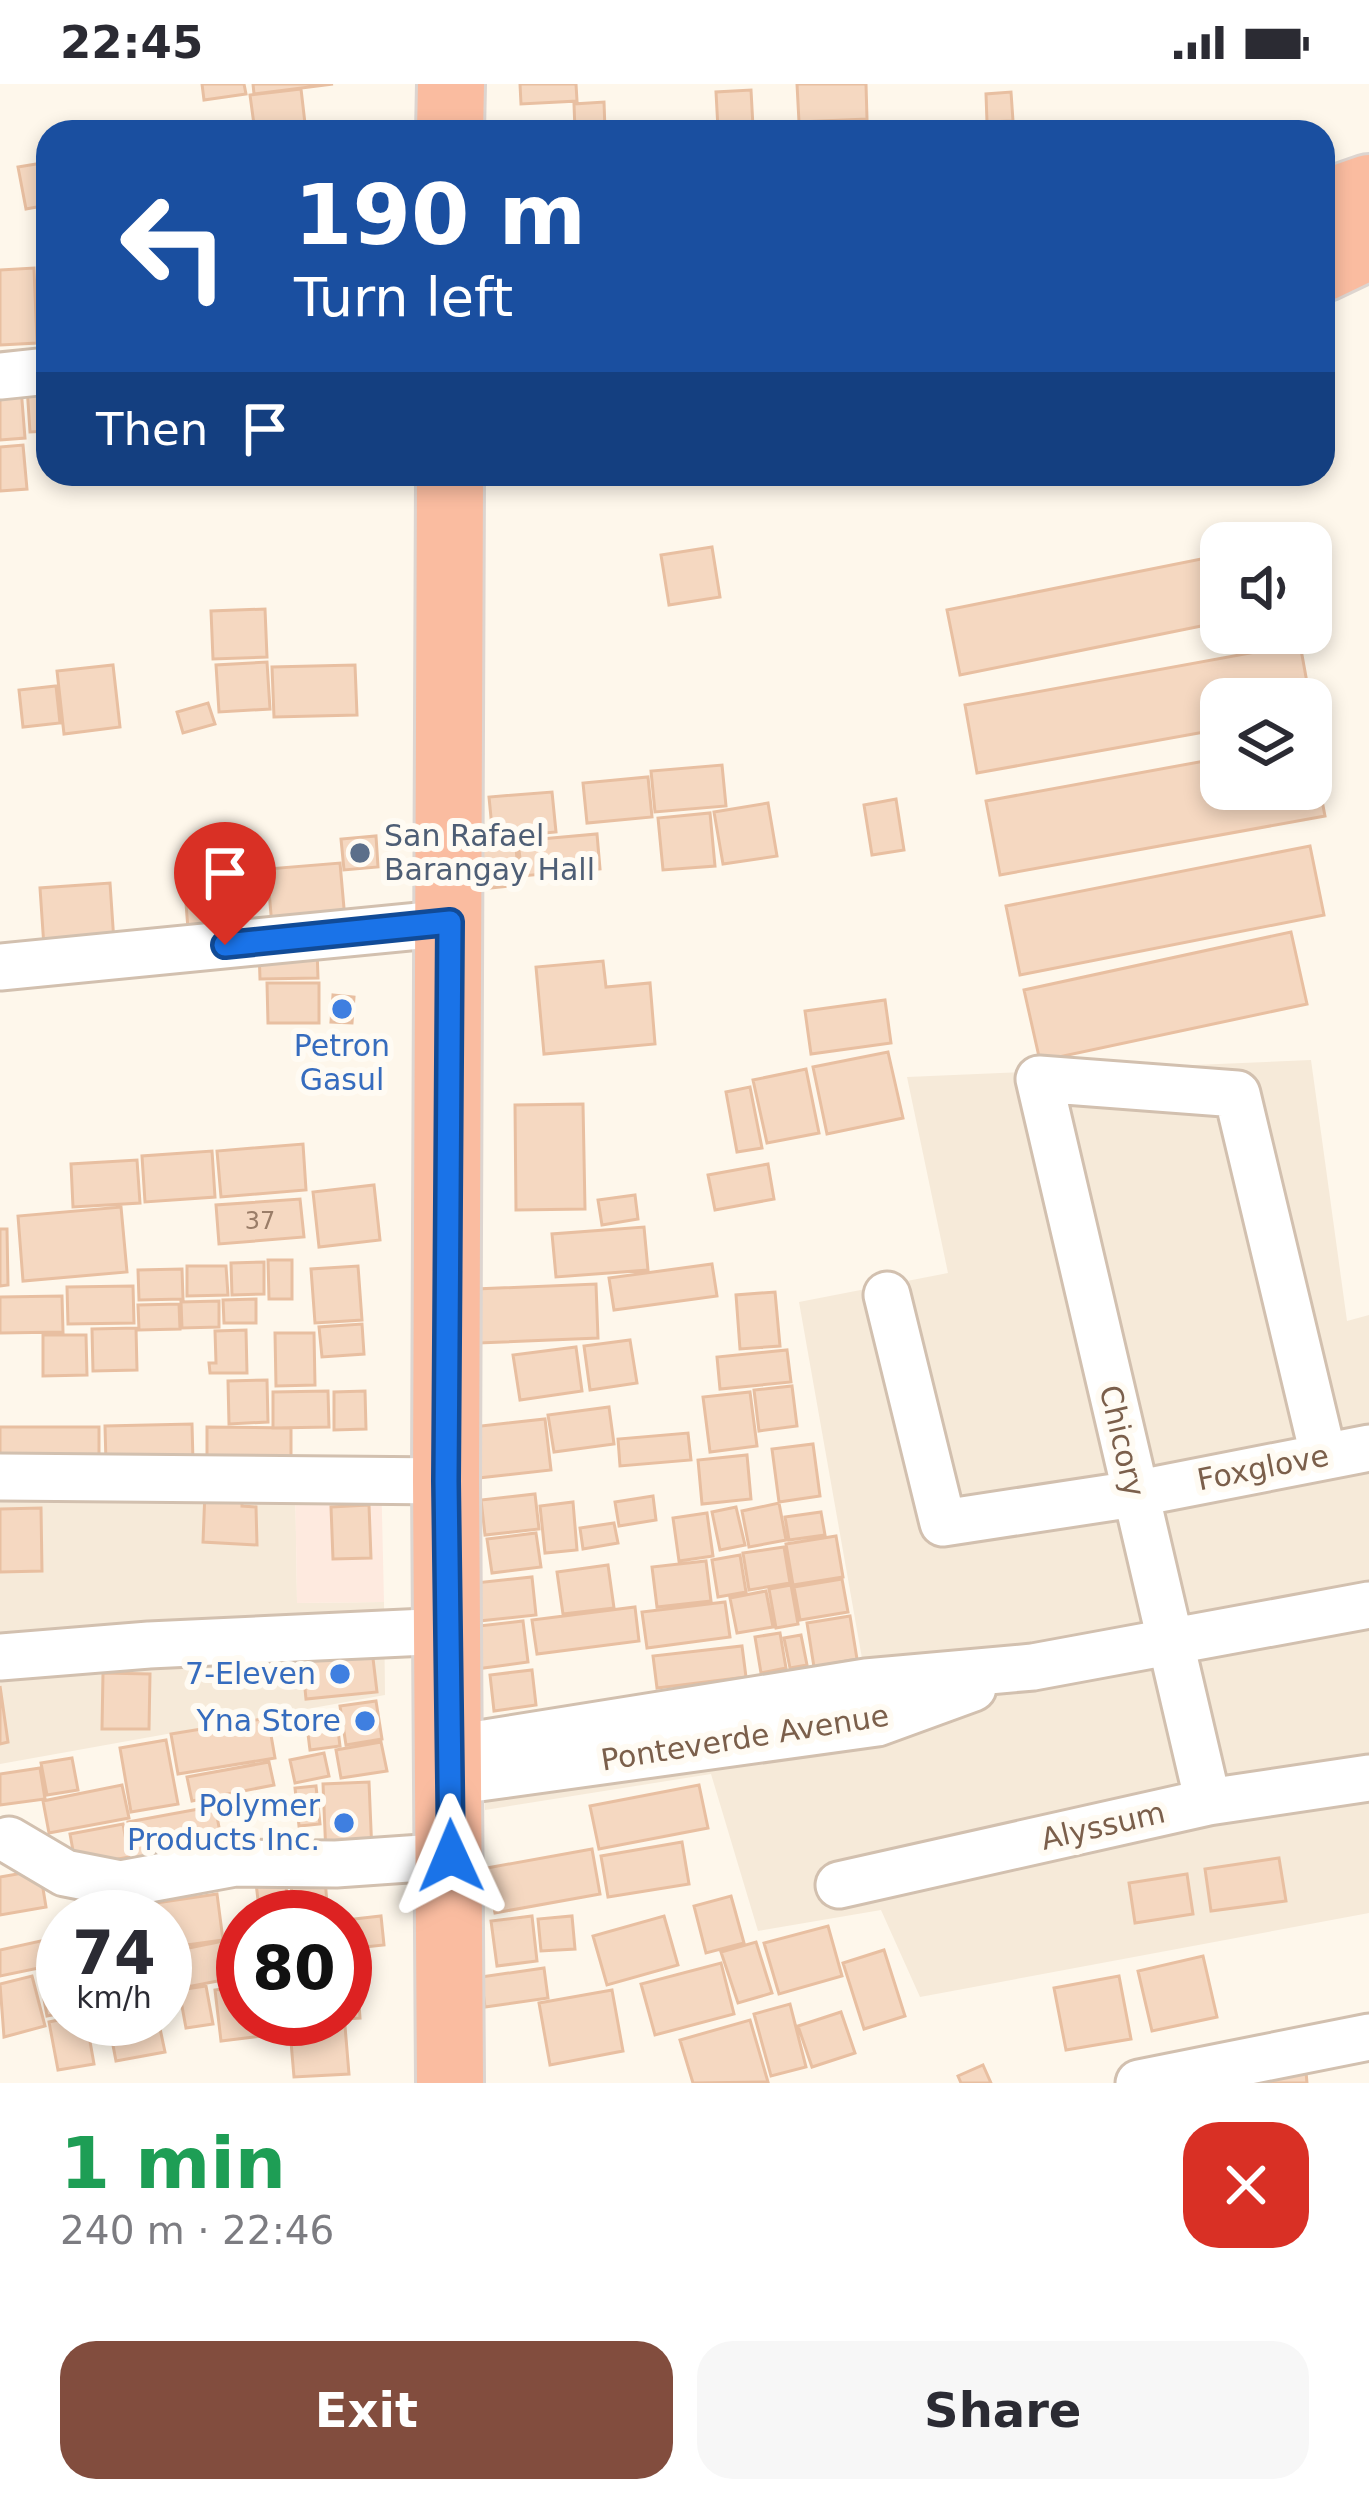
<!DOCTYPE html>
<meta charset="utf-8">
<style>
:root{--surface:#fff;--page:#f7f7f7;--text:#2b2b33;--muted:#7c7c81;--accent:#824d3e}
body{margin:0;font-family:"DejaVu Sans",sans-serif;background:var(--page);color:var(--text);height:100vh;display:flex;flex-direction:column;font-size:45px;white-space:nowrap}
*{box-sizing:border-box;margin:0}
p{font-size:39px;color:var(--muted)}
.icon{flex:none;width:66px;height:66px;fill:none;stroke:currentColor;stroke-width:2;stroke-linecap:round;stroke-linejoin:round}
.map{position:relative;height:1999px;overflow:hidden}
.side{display:flex;flex-direction:column;background:var(--surface);flex:1}
.side>*{flex:none}
.banner{position:absolute;left:36px;top:36px;width:1299px;height:366px;border-radius:36px;box-shadow:0 6px 18px #0003;background:#1a4fa0;color:#fff;overflow:hidden}
.buttons{position:absolute;left:1200px;top:438px;display:grid;gap:24px}
.buttons a{display:grid;place-items:center;width:132px;height:132px;border-radius:24px;background:var(--surface);box-shadow:0 6px 18px #0003;font-size:60px}
.speed{position:absolute;left:36px;top:1806px;display:flex;gap:24px;font-size:60px;font-weight:700;text-align:center}
.speed>*{display:grid;place-content:center;width:156px;height:156px;border-radius:50%;background:var(--surface);box-shadow:0 6px 18px #0003;line-height:1}
.speed small{font-size:30px;font-weight:400}
.speed .limit{border:18px solid #d22;background:#fff;color:#111}
.pin{position:absolute;display:grid;place-items:center;width:102px;height:102px;color:#fff;margin:-123px -51px;border-radius:50% 50% 50% 0;rotate:-45deg;box-shadow:0 0 12px #0007}
.pin .icon{rotate:45deg}
.me{position:absolute;width:132px;margin:-66px;rotate:359deg;stroke-linejoin:round;filter:drop-shadow(0 0 9px #0008)}
.turn{display:flex;align-items:center;gap:42px;height:252px;padding:0 60px;font-size:54px}
.turn .icon{width:156px;height:156px;stroke-width:2.5}
.turn b{display:block;font-size:84px;line-height:102px}
.then{display:flex;align-items:center;height:114px;padding:0 60px;background:#0003;gap:24px;font-size:45px}
.round{display:grid;place-items:center;flex:none;width:126px;height:126px;border-radius:36px;background:var(--page)}
.overview{display:flex;align-items:center;justify-content:space-between;height:204px;padding:0 60px}
h1{font-size:72px;font-weight:700;line-height:90px;color:#1e9e55}
.cta{display:flex;gap:24px;margin-top:auto;padding:24px 60px}
.cta a{flex:1;height:138px;border-radius:36px;background:var(--accent);color:#fff;font-size:48px;font-weight:700;line-height:138px;text-align:center}
.cta a+a{background:var(--page);color:var(--text)}
.status{display:flex;justify-content:space-between;align-items:center;height:84px;padding:0 60px;background:var(--surface);direction:ltr}
.status svg{height:33px;fill:currentColor}
.map>svg:first-child{display:block}
</style>
<div class="status"><b>22:45</b><svg viewBox="0 0 49 12"><path d="M0 12V9h3v3zM5 12V6h3v6zM10 12V3h3v9zM15 12V0h3v12zM26 1h20v11H26zM47 4h2v5h-2z"/></svg></div>
<div class="map">
<svg width="1369" height="1999" viewBox="0 0 1369 1999">
<rect width="100%" height="100%" fill="#fef7eb"/>
<path fill="#f6ead9" d="M1311,976l36,261 22,-6v598l-449,84 -39,-87 -123,21 -47,-157 -226,36 -2,-81 380,-65 -64,-362 149,-29 -41,-196z
M0,1382l295,6 2,131 87,-1 1,93 -385,69z"/>
<path fill="#feeadf" d="M381,1387l3,131 -87,1 -2,-131z"/>
<path fill="#f5d8c1" stroke="#e8bfa1" stroke-width="3" d="M202,0h42l2,10 -42,6z
M253,0h80l-79,10z
M520,0h56l1,17 -56,3z
M797,0h69l1,35 -68,3z
M301,5l5,43h-51l-5,-37z
M751,6l2,37 -35,2 -2,-37z
M1011,8l2,29 -26,1 -1,-28z
M604,18l1,28 -30,1 -1,-27z
M48,78v43l-22,4 -8,-42z
M34,184l3,75 -37,2v-75z
M48,302v45l-18,1 -3,-45z
M21,304l4,50 -25,2v-50z
M23,361l4,44 -27,2v-44z
M897,390h83v7l-83,-3z
M712,463l8,50 -51,8 -8,-50z
M1221,471v67l-261,53 -13,-65z
M265,525l2,48 -54,2 -2,-48z
M1300,560l10,55h-89v30l-244,44 -12,-68z
M267,578l3,47 -51,3 -3,-47z
M113,581l7,62 -56,7 -7,-63z
M355,581l2,50 -83,2 -2,-50z
M56,602l4,37 -37,4 -4,-37z
M208,619l7,21 -32,9 -6,-21z
M1311,659l14,73 -325,59 -14,-74 235,-43v31h90z
M722,681l4,41 -71,6 -4,-41z
M648,693l4,40 -65,6 -4,-40z
M552,708l4,40 -63,6 -4,-41z
M896,715l8,51 -32,5 -8,-50z
M768,719l9,53 -54,8 -9,-52z
M710,729l5,53 -52,4 -5,-52z
M597,750l3,35 -78,7 -4,-35z
M376,752l2,31 -34,3 -3,-31z
M1310,762l14,69 -304,60 -14,-69z
M516,763l3,38 -39,4 -3,-39z
M340,779l6,68 -73,6 -6,-68z
M110,799l4,59 -70,5 -4,-59z
M246,801l5,51 -62,6 -4,-52z
M1291,848l16,72 -267,57 -16,-71z
M259,865h58l1,29 -58,1z
M603,877l3,26 44,-4 5,61 -111,10 -8,-87z
M267,899h52v40h-51z
M333,911l21,2 -2,26 -21,-1z
M885,916l6,43 -80,11 -6,-43z
M888,968l15,66 -76,16 -14,-67z
M806,985l13,64 -52,10 -14,-63z
M750,1003l12,61 -25,4 -11,-60z
M583,1020l2,105 -69,1 -1,-105z
M303,1060l3,46 -85,7 -4,-46z
M212,1067l3,46 -70,5 -3,-46z
M137,1076l3,43 -67,4 -2,-43z
M768,1080l6,35 -59,11 -7,-35z
M374,1101l6,55 -61,7 -6,-55z
M635,1111l3,24 -36,6 -4,-25z
M300,1115l4,38 -85,7 -3,-39z
M121,1123l6,65 -104,9 -5,-65z
M644,1143l4,43 -92,7 -4,-43z
M0,1145h7l1,56 -8,1z
M268,1176h24v39h-23z
M264,1178v32l-32,1 -1,-32z
M712,1180l5,32 -103,14 -5,-32z
M187,1182h39l2,29 -41,1z
M358,1182l4,54 -47,3 -4,-54z
M182,1185l1,30 -44,1 -1,-30z
M596,1200l2,54 -119,5 -3,-54z
M133,1202l1,37 -66,1 -1,-37z
M775,1208l5,54 -40,3 -4,-54z
M62,1212l1,36 -63,1v-36z
M256,1215v24h-32l-1,-23z
M219,1217v26l-37,1 -1,-26z
M179,1220l1,25 -41,1 -1,-25z
M362,1240l2,30 -42,3 -3,-30z
M136,1244l1,42 -44,1 -1,-42z
M246,1246l1,43h-37l-1,-10h7l-1,-32z
M275,1249h39l1,52 -39,1z
M43,1251h43l1,40 -44,1z
M630,1256l7,43 -47,7 -6,-44z
M576,1263l6,44 -62,9 -7,-45z
M787,1266l4,32 -71,7 -3,-32z
M267,1296l1,42 -39,2 -1,-43z
M792,1302l5,40 -38,5 -5,-41z
M328,1307l1,36 -56,1v-36z
M365,1307l1,38 -32,1v-38z
M750,1308l7,54 -47,6 -7,-55z
M609,1323l5,37 -60,8 -6,-37z
M545,1335l6,51 -73,8 -6,-51z
M192,1340l1,37 -87,2 -1,-37z
M0,1343h99v40h-99z
M207,1343l84,1v36l-84,-1z
M688,1349l3,27 -71,6 -2,-27z
M813,1360l7,52 -41,6 -7,-53z
M747,1371l4,44 -49,5 -4,-44z
M205,1407l37,2v13l14,1 1,38 -54,-3z
M535,1410l4,35 -54,6 -4,-35z
M653,1412l3,24 -37,6 -4,-24z
M573,1418l4,48 -32,3 -5,-47z
M779,1419l7,37 -37,7 -7,-36z
M369,1421l2,53 -38,1 -2,-52z
M736,1423l9,38 -25,5 -8,-38z
M41,1424l1,63 -42,1v-63z
M821,1428l4,23 -36,5 -4,-23z
M707,1429l6,43 -34,5 -6,-43z
M614,1439l4,20 -35,6 -3,-21z
M536,1449l5,34 -49,6 -5,-34z
M836,1452l7,41 -50,8 -7,-41z
M784,1463l6,36 -41,7 -6,-37z
M740,1471l6,37 -28,5 -6,-37z
M706,1477l5,40 -54,6 -5,-40z
M608,1481l6,43 -51,6 -6,-42z
M532,1493l4,38 -57,6 -4,-38z
M842,1495l6,33 -48,8 -6,-33z
M791,1501l7,39 -22,4 -7,-39z
M766,1507l7,36 -36,6 -7,-35z
M725,1518l5,35 -83,11 -5,-36z
M635,1523l4,34 -102,13 -5,-34z
M850,1532l7,43 -43,8 -7,-44z
M523,1537l5,41 -52,7 -6,-42z
M780,1549l6,35 -25,5 -6,-36z
M801,1551l6,30 -17,3 -6,-30z
M742,1562l4,31 -89,11 -4,-32z
M372,1566l5,42 -71,7 -4,-41z
M532,1586l4,35 -42,6 -4,-36z
M103,1589l47,1 -1,55h-47z
M0,1602l8,56 -8,2z
M376,1617l6,38 -36,6 -6,-39z
M336,1630l4,32 -30,4 -4,-32z
M268,1634l7,40 -97,16 -7,-40z
M166,1656l12,64 -47,8 -11,-64z
M381,1658l6,29 -46,7 -5,-28z
M324,1669l5,23 -34,7 -5,-23z
M72,1674l6,32 -31,5 -6,-32z
M269,1678l5,23 -82,16 -5,-24z
M40,1684l5,31 -45,6v-31z
M369,1698l3,71 -46,2 -3,-71z
M122,1701l7,33 -80,15 -6,-32z
M699,1701l9,43 -109,21 -9,-43z
M316,1702l4,38 -21,2 -4,-38z
M215,1722l10,53 -87,16 -10,-53z
M123,1740l6,33 -53,10 -6,-33z
M682,1758l7,42 -81,13 -7,-41z
M592,1765l8,45 -105,19 -8,-45z
M1279,1774l7,43 -75,10 -6,-42z
M40,1786l6,37 -46,8v-38z
M1187,1790l6,40 -58,9 -6,-40z
M325,1794l3,39h-35l-2,-37z
M285,1796l5,35 -30,2 -4,-34z
M217,1810l6,46 -58,8v-31h-7l-2,-14z
M145,1812l6,21h-61l-2,-6z
M731,1812l13,47 -38,10 -12,-47z
M381,1832l3,29 -39,4v-29z
M532,1832l5,45 -40,5 -6,-45z
M572,1832l3,33 -34,2 -3,-32z
M664,1832l14,49 -71,20 -14,-49z
M828,1842l14,50 -63,18 -15,-51z
M63,1852v27l-63,13v-26z
M243,1853v39l-66,13 -8,-37z
M756,1858l16,51 -34,10 -17,-51z
M884,1866l21,66 -41,13 -21,-66z
M1203,1872l14,61 -65,14 -14,-60z
M356,1875l4,59 -15,1v-59z
M721,1879l13,51 -79,21 -14,-51z
M63,1883v46l-16,3 -8,-44z
M544,1884l4,30 -63,9 -4,-30z
M32,1892l13,50 -41,11 -4,-53z
M1119,1892l12,63 -65,11 -12,-62z
M206,1902l7,38 -27,4 -7,-38z
M243,1902v33h25l2,16 -49,6 -6,-51z
M612,1906l11,61 -73,14 -11,-62z
M790,1920l16,63 -35,9 -17,-62z
M841,1928l14,41 -43,14 -14,-41z
M63,1935h23l8,45 -36,6 -9,-48z
M108,1935h50l7,33 -49,9z
M750,1936l18,62 -75,1 -13,-43z
M345,1942l4,48 -55,3 -4,-47z
M983,1981l8,18h-30l-3,-7z
M1306,1988l1,11h-40l-1,-5z"/>
<g fill="none" stroke-linecap="round" stroke-linejoin="round">
<g stroke="#d2c0af" stroke-width="51">
<path id="minor" d="M0,292l48,-5
M0,883l450,-44
M887,1211l56,228 191,-29 235,-46
M0,1393l446,4
M0,1573l149,-12 299,-14
M448,1665l418,-67 167,-15 336,-62
M450,1698l427,-59 96,-35
M1208,1718l-169,-723 198,15 86,360
M9,1756l56,33 56,11 114,-21 101,1 115,-8
M839,1801l369,-83 161,-24
M1139,1999l230,-46"/>
</g>
<g stroke="#ddd5d0" stroke-width="72">
<path id="highway" d="M450,48l1,-48
M1323,120l46,-16
M1323,184l46,-22
M450,390l-4,1007 4,602"/>
</g>
<use href="#minor" stroke="#fff" stroke-width="45"/>
<use href="#highway" stroke="#fabca0" stroke-width="66"/>
</g>
<g fill="none" stroke-linecap="round" stroke-linejoin="round">
<g stroke="#114b97" stroke-width="30">
<path id="route" d="M225,861l225,-23 -4,559 5,375"/>
</g>
<use href="#route" stroke="#1a73e8" stroke-width="21"/>
</g>
<circle fill="#5c6f8a" stroke="#fffbf3" stroke-width="4.5" cx="360" cy="769" r="12"/>
<g fill="#3f7fe0" stroke="#fffbf3" stroke-width="4.5">
<circle cx="342" cy="925" r="12"/>
<circle cx="340" cy="1590" r="12"/>
<circle cx="365" cy="1637" r="12"/>
<circle cx="344" cy="1739" r="12"/>
</g>
<g text-anchor="middle" stroke-width="12" stroke-linejoin="round" paint-order="stroke">
<g font-size="24" fill="#9a7d68">
<text x="260" y="1145">37</text>
</g>
<g font-size="30" fill="#4e5e75" stroke="#fffbf3" text-anchor="start">
<text x="384" y="762">San Rafael<tspan x="384" dy="34">Barangay Hall</tspan></text>
</g>
<g font-size="30" fill="#366cbe" stroke="#fffbf3" text-anchor="end">
<text x="342" y="972" text-anchor="middle">Petron<tspan x="342" dy="34">Gasul</tspan></text>
<text x="316" y="1600">7-Eleven</text>
<text x="341" y="1647">Yna Store</text>
<text x="320" y="1732">Polymer<tspan x="320" dy="34">Products Inc.</tspan></text>
</g>
<g font-size="30" fill="#7b5f4b" stroke="#fffbf3">
<text transform="translate(1122 1357) rotate(77)" y="10">Chicory</text>
<text transform="translate(1263 1384) rotate(-11)" y="10">Foxglove</text>
<text transform="translate(745 1654) rotate(-9)" y="10">Ponteverde Avenue</text>
<text transform="translate(1103 1742) rotate(-13)" y="10">Alyssum</text>
</g>
</g>
</svg>
<div class="buttons">
<a><svg class="icon" aria-label="sound" viewBox="0 0 24 24"><path d="M4 9h4l5-4v14l-5-4H4zM17 9q2 3 0 6"/></svg></a>
<a><svg class="icon" aria-label="layers" viewBox="0 0 24 24"><path d="M12 4l9 5-9 5-9-5zM3 14l9 5 9-5"/></svg></a>
</div>
<div class="speed"><div>74<small>km/h</small></div><div class="limit">80</div></div>
<div class="pin" style="left:225px;top:861px;background:#d93025"><svg class="icon" aria-label="arrive" viewBox="0 0 24 24"><path d="M6 21V4h12l-3 4 3 4H6"/></svg></div>
<svg class="me" style="left:451px;top:1772px" viewBox="-20 -20 40 40"><path d="M0-17L14 15 0 8-14 15z" fill="#1a73e8" stroke="#fff" stroke-width="4"/></svg>
<div class="banner">
<div class="turn"><svg class="icon" aria-label="left" viewBox="0 0 24 24"><path d="M17 20v-9H6M10 6l-5 5 5 5"/></svg><div><b>190 m</b>Turn left</div></div>
<div class="then">Then<svg class="icon" aria-label="arrive" viewBox="0 0 24 24"><path d="M6 21V4h12l-3 4 3 4H6"/></svg></div>
</div>
</div>
<section class="side">
<div class="overview"><div><h1>1 min</h1><p>240 m · 22:46</p></div><a class="round" style="background:#d93025;color:#fff"><svg class="icon" aria-label="close" viewBox="0 0 24 24"><path d="M6 6l12 12M18 6L6 18"/></svg></a></div>
<div class="cta"><a>Exit</a><a>Share</a></div>
</section>
